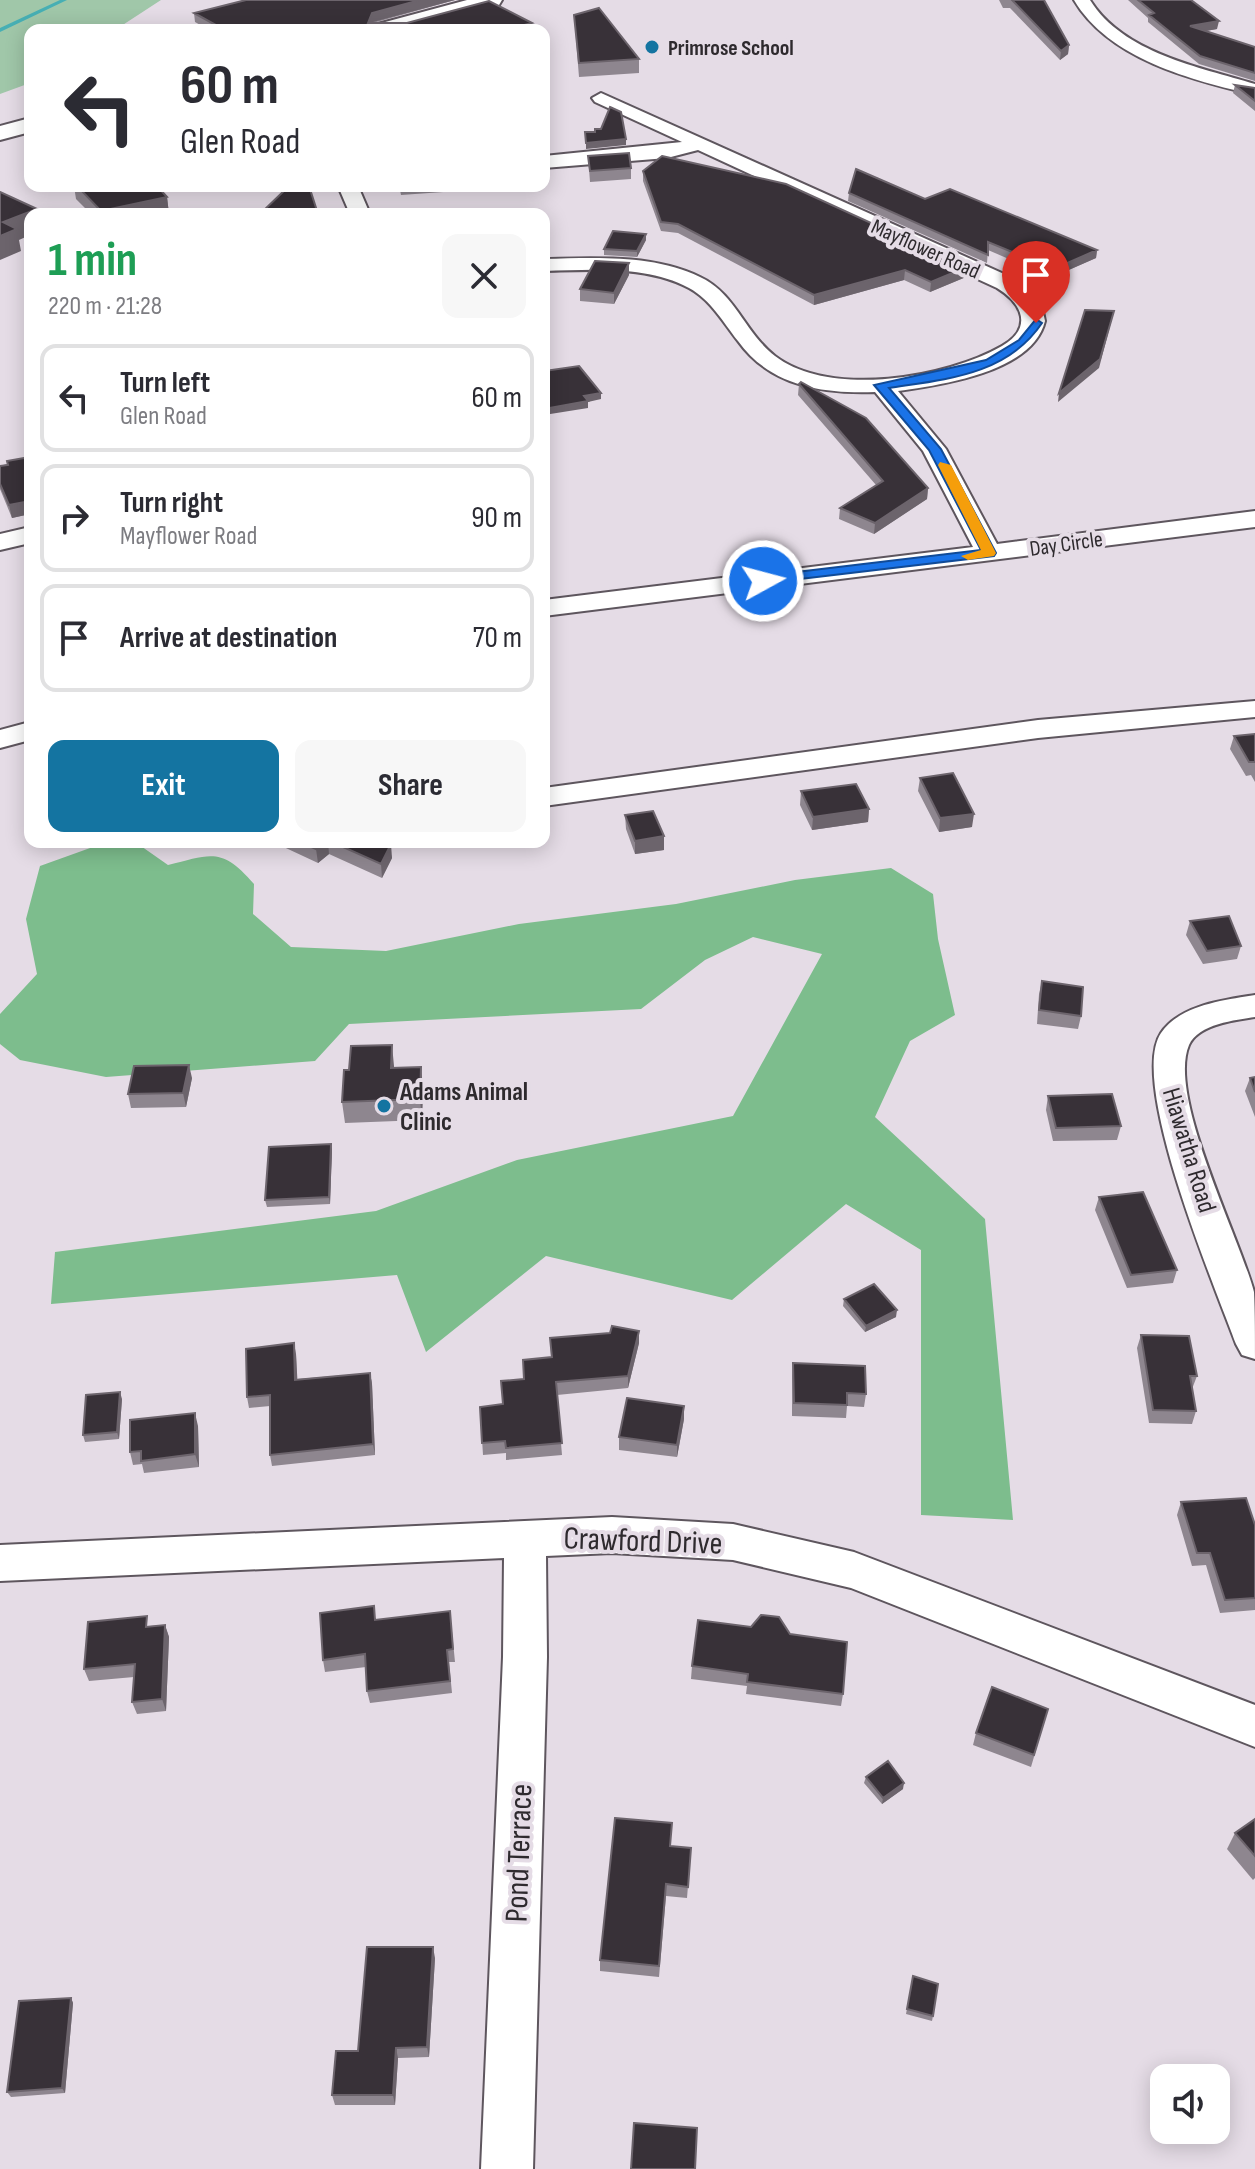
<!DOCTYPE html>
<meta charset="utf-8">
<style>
:root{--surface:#fff;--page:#f7f7f7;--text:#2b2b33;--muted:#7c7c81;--line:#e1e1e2;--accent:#1474a1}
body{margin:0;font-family:"Sofia Sans Condensed",sans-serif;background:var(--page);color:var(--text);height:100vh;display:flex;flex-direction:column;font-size:30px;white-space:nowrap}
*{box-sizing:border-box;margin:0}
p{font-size:26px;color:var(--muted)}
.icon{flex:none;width:44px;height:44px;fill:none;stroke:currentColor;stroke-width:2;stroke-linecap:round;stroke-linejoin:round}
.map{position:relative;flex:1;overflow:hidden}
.sheet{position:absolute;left:24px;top:208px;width:526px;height:640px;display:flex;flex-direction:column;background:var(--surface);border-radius:16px;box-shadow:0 4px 20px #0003}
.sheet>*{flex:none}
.banner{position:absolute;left:24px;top:24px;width:526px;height:168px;border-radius:16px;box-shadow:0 4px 20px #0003;background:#fff;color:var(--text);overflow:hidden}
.controls{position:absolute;left:1150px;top:2064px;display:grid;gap:16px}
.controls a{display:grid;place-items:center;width:80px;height:80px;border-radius:16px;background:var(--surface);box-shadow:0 4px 20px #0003;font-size:40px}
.pin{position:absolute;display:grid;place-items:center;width:68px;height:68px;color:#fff;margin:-82px -34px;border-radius:50% 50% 50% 0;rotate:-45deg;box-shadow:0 0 8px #0007}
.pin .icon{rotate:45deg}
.me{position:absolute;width:88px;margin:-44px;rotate:83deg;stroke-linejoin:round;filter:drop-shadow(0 0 6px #0008)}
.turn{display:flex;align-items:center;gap:28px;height:168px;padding:0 24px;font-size:36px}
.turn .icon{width:104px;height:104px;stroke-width:2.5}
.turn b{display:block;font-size:56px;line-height:68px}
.round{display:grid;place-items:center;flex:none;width:84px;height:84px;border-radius:16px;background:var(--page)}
.head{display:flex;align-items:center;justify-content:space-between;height:136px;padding:0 24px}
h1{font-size:48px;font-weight:700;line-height:60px;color:#1e9e55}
.action{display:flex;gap:16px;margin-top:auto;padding:16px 24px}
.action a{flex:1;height:92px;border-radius:16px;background:var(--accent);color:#fff;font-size:32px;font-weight:700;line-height:92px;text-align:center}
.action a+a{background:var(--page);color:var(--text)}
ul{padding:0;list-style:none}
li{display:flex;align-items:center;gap:24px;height:108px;margin:0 16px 12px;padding:0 8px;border:4px solid var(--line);border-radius:16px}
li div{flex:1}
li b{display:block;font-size:30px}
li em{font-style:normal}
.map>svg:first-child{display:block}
</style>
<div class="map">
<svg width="1255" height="2169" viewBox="0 0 1255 2169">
<rect width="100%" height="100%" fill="#e5dce6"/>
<path fill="#a0c7a9" d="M0,0h161l-46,30h-85v53l-30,11z"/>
<path fill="#7dbd8d" d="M104,843l34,1 30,21c44,-11 54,-18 86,19l-1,30 38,33 95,4 133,-27 157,-20 119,-24 96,-12 42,26 5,45 17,76 -45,26 -35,76 110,102 28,301 -92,-5v-265l-75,-46 -114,96 -186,-44 -120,96 -29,-77 -346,29 4,-52 321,-41 141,-51 216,-44 89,-162 -69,-17 -48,23 -64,49 -292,15 -34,37 -209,16 -86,-17 -20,-16v-30l37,-40 -11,-55 14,-53z"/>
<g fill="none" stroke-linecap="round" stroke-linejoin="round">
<path fill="#47afb4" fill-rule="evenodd" d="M60,0h7l-67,32v-4z"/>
<g stroke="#5e565e" stroke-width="4">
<path id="street" d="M1074,0h16c33,53 109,67 165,84v11c-64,-15 -146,-36 -181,-95z
M601,93l412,185c16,11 29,23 32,43 -12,51 -104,64 -147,70l48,58 51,95 258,-33v16l-711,89v-16l429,-53 -50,-96 -48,-59c-52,2 -105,-6 -137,-51 -15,-19 -27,-41 -49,-53 -43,-23 -99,-18 -145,-17v-12c51,-1 108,-5 156,18 35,16 45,56 75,79 55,42 171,22 227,-10 31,-18 21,-42 -5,-58l-299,-138 -31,8 -123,10v-12l138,-14 -87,-40 -3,-4z
M338,186h20l12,28h-20z
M30,527v16l-30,7v-16z
M1255,701v16l-217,21 -494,68v-18l494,-68z
M30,722v18l-30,8v-18z
M1255,995v22c-19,3 -57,7 -66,28 -22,51 51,193 65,247 1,20 1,47 1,67l-13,-4 -6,-11c-21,-57 -108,-262 -75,-311 19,-28 63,-33 94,-38z
M612,1517l121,7 121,28 401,153v42l-404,-159 -118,-28 -121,-7 -66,3 1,101 -14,512h-52l22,-512 1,-99 -504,23v-36z"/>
</g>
<g stroke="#5e565e" stroke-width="4">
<path id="primary" d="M467,0h35l-3,5 -92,25h-36l3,-5z
M30,118v14l-30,8v-14z"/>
</g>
<use href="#street" fill="#fff" fill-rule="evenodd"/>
<use href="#primary" fill="#fff" fill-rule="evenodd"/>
</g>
<path fill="#8e868f" d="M246,0h209l-82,23h159v7h-323l-14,-8 -1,-9z
M999,0h45l25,45 -1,9 -8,6 -50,-52h-7z
M1128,0h63l26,29 -11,2 49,16v34l-56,-17 -51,-42v-4z
M574,15l65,44v14l-60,4z
M1235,85l20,3v23l-22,-18z
M588,156l43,12v11l-41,3z
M643,171l323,106 -36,15 -26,-12 -90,25 -136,-72 -17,-2 -18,-50z
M74,186h83l10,11 2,17h-78l-15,-15z
M402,186h110v1l-111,8 -1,-5z
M849,193l76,6 172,51 -1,8 -41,18 -7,-11 -16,4 -44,-19 -1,13 -139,-62z
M646,234v6l-9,17 -33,-2v-6z
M629,275l-15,29 -34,-3v-12z
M799,384l129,104 -1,11 -53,35 -35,-15 1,-11 36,-23 -78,-90z
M30,457v57l-18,4 -12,-29v-23z
M1255,734v48l-4,-7 -5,1 -16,-27 4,-13z
M920,778l52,49 -33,5 -21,-41z
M801,791l68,18 -1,13 -56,8 -12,-25z
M625,815l39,35 -29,4 -9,-25z
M273,842h114l5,16 -10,20 -53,-24 -11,9z
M1190,921l51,25 -4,13 -34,5 -17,-29z
M1042,981l39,35 -3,13 -41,-5 2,-30z
M394,1068l29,20 -1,32 -77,3 -3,-21z
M1255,1077v40l-10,-26 5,-13z
M192,1078l-6,29 -55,1 -3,-14z
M1048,1096l73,30 -4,14 -64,1 -7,-31z
M331,1144l1,6 -2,54 -63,3 -2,-7z
M1099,1197l78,73 -4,13 -46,5 -32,-78z
M844,1299l52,18 -31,15 -22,-26z
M1141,1335l56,41 -5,13 4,22 -4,13 -43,-1 -12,-75z
M550,1338l89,5 -11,45 -71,7 5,60 -56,5v-7l-23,2 -3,-48 23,-3 48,-47z
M296,1354l1,25 73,-6 2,11 3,71 -103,11 -2,-11v-49l-21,2 -2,-11z
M793,1363l73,31 -2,13 -17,-1 -1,12 -54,-2v-40z
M122,1399l-3,40 -34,3 -2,-7z
M684,1419l-7,38 -58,-7v-13z
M198,1426l1,41 -55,6 -2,-9 -9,1 -3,-13z
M1181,1502l74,23v85l-35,3 -14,-48 -14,1 -15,-51z
M450,1611l5,51h-6l3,31 -82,10 -3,-12 -1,-24 -41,5 -2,-12 53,-40z
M165,1625l4,12 -3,74 -29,3 -5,-12 2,-25 -45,4 -5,-12 66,-43z
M790,1634l53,60 -2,12 -95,-12 1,-8 -56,-7 1,-13z
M1048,1709l-17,58 -58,-22 3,-12z
M866,1777l37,12 -21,15 -18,-21z
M1255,1819v59l-2,2 -26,-31 8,-16z
M671,1846l20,2 -4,50 -21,-2 -7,81 -59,-6v-11z
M435,1958l-6,99 -31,1 -3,47h-60l-3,-10 26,-44z
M913,1976l20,40 -1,5 -26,-7z
M71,1998l2,5 -8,90 -54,4 -4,-5z"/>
<path fill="#6c646c" d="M420,0h35l-82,22 -3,8 -2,-7 4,-10z
M1219,21l-2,8 -28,5 1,-8z
M532,23v7h-27z
M1069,45l-1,9 -8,6 1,-9z
M626,139v6l-40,4v-6z
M167,197l2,17h-68v-3z
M37,209l1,5h-8v21l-11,5 2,11 -21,9v-24l3,-14z
M646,234v6l-9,17v-6z
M1097,250l-1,8 -41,18 1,-8z
M1049,257l-1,8 -16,4 2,-8z
M629,263v12l-15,29v-11z
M967,267l-1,10 -36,15 1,-10z
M905,270l-1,10 -90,25v-10z
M1114,311l-15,57 -41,34 1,-9z
M601,393v6l-13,3v6l-44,7v-6l40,-13z
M928,488l-1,11 -53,35 1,-11z
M30,501v13l-18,4 -3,-13z
M869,809l-1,13 -56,8 1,-13z
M974,814l-2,13 -33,5 1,-14z
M664,836v14l-29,4v-13z
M325,842h3l1,12 -11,9 -2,-14z
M391,844l1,14 -10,20 -1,-14z
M392,1045l2,21v23l-3,-21z
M189,1065l3,13 -6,29 -3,-14z
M421,1067l2,21 -1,32 -2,-21z
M331,1144l1,6 -2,54 -1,-7z
M897,1310l-1,7 -31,15 1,-6z
M639,1331v12l-11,45v-12z
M294,1343l2,11 2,37 -3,-11z
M370,1373l2,11 3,71 -2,-11z
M120,1392l2,7 -3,40 -2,-7z
M684,1406v13l-7,38v-12z
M195,1413l3,13 1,41 -4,-13z
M165,1625l4,12 -3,74 -4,-12z
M904,1783l-1,6 -21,15 1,-6z
M433,1947l2,11 -6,99 -2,-10z
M71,1998l2,5 -8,90 -3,-5z
M396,2048l2,10 -3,47 -2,-10z"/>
<path fill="#383138" stroke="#6c646c" stroke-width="2" d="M246,0h174l-48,13 -4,10h39l82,-22 43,22 -27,7h-286l4,-1 -29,-16z
M1012,0h32l25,45 -8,6z
M1138,0h53l28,21 -29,5 65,21v26l-55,-17 -51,-41 5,-2z
M599,8l40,51 -60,4 -5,-48z
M1235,85l20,3v13z
M610,107l11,5 5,27 -40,4 -1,-11h10v-3h6z
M629,153l2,15 -41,3 -2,-15z
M662,156l124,28 181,83 -36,15 -26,-12 -91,25 -136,-71 -17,-2 -18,-51z
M856,169l69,30 25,-10 147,61 -41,18 -7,-11 -15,4 -46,-19v13l-139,-62z
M77,186h80l10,11 -66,14z
M289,186h20l9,28h-58z
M402,186h46l-48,4z
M0,192l37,17 -34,13 14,7 -17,7z
M613,231l33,3 -9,17 -33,-2z
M595,261l34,2 -15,30 -34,-4z
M1085,310l29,1 -14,48 -41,34z
M579,366l22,27 -17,3 4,5 -44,8v-38z
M801,382l65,36 62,70 -53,35 -35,-15 43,-27 -84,-97z
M30,457v44l-21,4 -9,-21v-18l8,-1 -1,-4z
M1255,734v28h-6l-15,-26z
M953,773l21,41 -34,4 -20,-40z
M856,784l13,25 -56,8 -12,-26z
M653,811l11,25 -29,5 -10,-26z
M300,842h25l-9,7z
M332,842h55l4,2 -10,20z
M1229,916l12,30 -34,5 -17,-30z
M1042,981l41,6 -2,29 -42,-6z
M392,1045l-1,23 30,-1 -1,32 -78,3 2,-32h5l2,-24z
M189,1065l-6,28 -55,1 6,-28z
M1255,1077v15l-5,-14z
M1112,1094l9,32 -65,2 -8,-32z
M331,1144l-2,53 -64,3 4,-53z
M1143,1192l34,78 -46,5 -32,-78z
M874,1284l23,26 -31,16 -22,-27z
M612,1326l27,5 -11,45 -72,6 6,61 -56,5 -1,-7 -23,2 -2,-36 23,-3 -2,-23 23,-2 -1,-19 29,-3 -2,-19 60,-5z
M1141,1335l48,1 8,40h-7l6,35 -43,-1z
M294,1343l1,37 75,-7 3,71 -103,11v-60l-23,2 -1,-48z
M793,1363l72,3 1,28 -19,-1v12l-53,-2z
M120,1392l-3,40 -34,3 3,-40z
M627,1398l57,8 -7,39 -58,-8z
M195,1413v41l-54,7v-10l-11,1v-32z
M1246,1498l9,27v73l-30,2 -15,-47h-13l-16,-51z
M374,1606l1,14 75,-9 3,38 -6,1 3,31 -83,10 -2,-37 -42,6 -3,-47z
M761,1615l18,2 11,17 57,8 -4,52 -96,-12 1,-8 -56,-8 6,-46 53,7z
M147,1616l-1,11 19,-2 -3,74 -30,3 3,-38 -51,5 4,-47z
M992,1687l56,22 -14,46 -58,-22z
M888,1761l16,22 -21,15 -17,-21z
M615,1818l57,5 -2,23 21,2 -3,39 -22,-3 -7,82 -59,-6z
M1255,1819v37l-20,-23z
M367,1947h66l-6,100 -31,1 -3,47h-61l4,-44h22z
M913,1976l25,8 -5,32 -26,-7z
M71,1998l-9,90 -55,4 12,-91z
M634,2123l63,5 -2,41h-64z"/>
<path fill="#1a73e8" stroke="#114b97" stroke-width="2" d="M1036,319l6,4c-35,52 -95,56 -153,65l52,61 55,104 -2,3 -236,28 -2,-3 7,-5 218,-26 -52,-100 -55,-65 112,-25 33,-20z"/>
<path fill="#f59e0b" d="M940,462l11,3 45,88 -2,3 -26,4 -7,-4 20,-6 -43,-85z"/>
<g fill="#1474a1" stroke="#e5dce6" stroke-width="3">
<circle cx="652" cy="47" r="8"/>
<circle cx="384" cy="1106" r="8"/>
</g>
<g text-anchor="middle" stroke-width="8" stroke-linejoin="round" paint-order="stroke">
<g font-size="22" font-weight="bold" fill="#2e2a2e" stroke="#e5dce6" text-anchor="start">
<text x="668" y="55">Primrose School</text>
</g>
<g font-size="22" fill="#2e2a2e" stroke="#e5dce6">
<text transform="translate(926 248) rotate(24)" y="8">Mayflower Road</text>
<text transform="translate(1066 543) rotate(-8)" y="8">Day Circle</text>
</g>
<g font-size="26" font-weight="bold" fill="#2e2a2e" stroke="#e5dce6" text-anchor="start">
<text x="400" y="1100">Adams Animal<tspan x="400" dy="30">Clinic</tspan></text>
</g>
<g font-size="26" fill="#2e2a2e" stroke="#e5dce6">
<text transform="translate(1190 1150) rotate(73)" y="9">Hiawatha Road</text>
</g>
<g font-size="32" fill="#2e2a2e" stroke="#e5dce6">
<text transform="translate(643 1540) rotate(2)" y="11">Crawford Drive</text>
<text transform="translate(518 1853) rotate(-88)" y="11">Pond Terrace</text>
</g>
</g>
</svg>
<div class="controls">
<a><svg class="icon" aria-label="sound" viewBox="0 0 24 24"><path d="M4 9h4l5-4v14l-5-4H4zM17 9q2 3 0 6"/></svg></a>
</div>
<div class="pin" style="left:1036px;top:323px;background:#d93025"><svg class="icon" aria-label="arrive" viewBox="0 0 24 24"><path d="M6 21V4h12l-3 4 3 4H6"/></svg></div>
<svg class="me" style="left:763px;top:581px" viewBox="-20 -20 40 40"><circle r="17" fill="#1a73e8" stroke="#fff" stroke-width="3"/><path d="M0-11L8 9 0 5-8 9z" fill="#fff"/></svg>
<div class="banner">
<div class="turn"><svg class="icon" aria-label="left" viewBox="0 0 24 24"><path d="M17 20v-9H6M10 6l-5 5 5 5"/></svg><div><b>60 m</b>Glen Road</div></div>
</div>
<section class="sheet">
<div class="head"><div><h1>1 min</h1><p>220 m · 21:28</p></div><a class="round"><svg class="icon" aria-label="close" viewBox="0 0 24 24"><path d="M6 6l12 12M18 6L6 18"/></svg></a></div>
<ul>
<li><svg class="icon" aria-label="left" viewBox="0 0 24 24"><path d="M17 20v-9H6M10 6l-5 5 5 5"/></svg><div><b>Turn left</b><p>Glen Road</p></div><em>60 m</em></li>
<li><svg class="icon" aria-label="right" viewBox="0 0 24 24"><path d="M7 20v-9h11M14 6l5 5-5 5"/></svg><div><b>Turn right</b><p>Mayflower Road</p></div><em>90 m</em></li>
<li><svg class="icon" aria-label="arrive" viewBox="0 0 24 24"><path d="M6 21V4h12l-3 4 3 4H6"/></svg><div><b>Arrive at destination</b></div><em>70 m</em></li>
</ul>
<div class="action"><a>Exit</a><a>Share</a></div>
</section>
</div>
